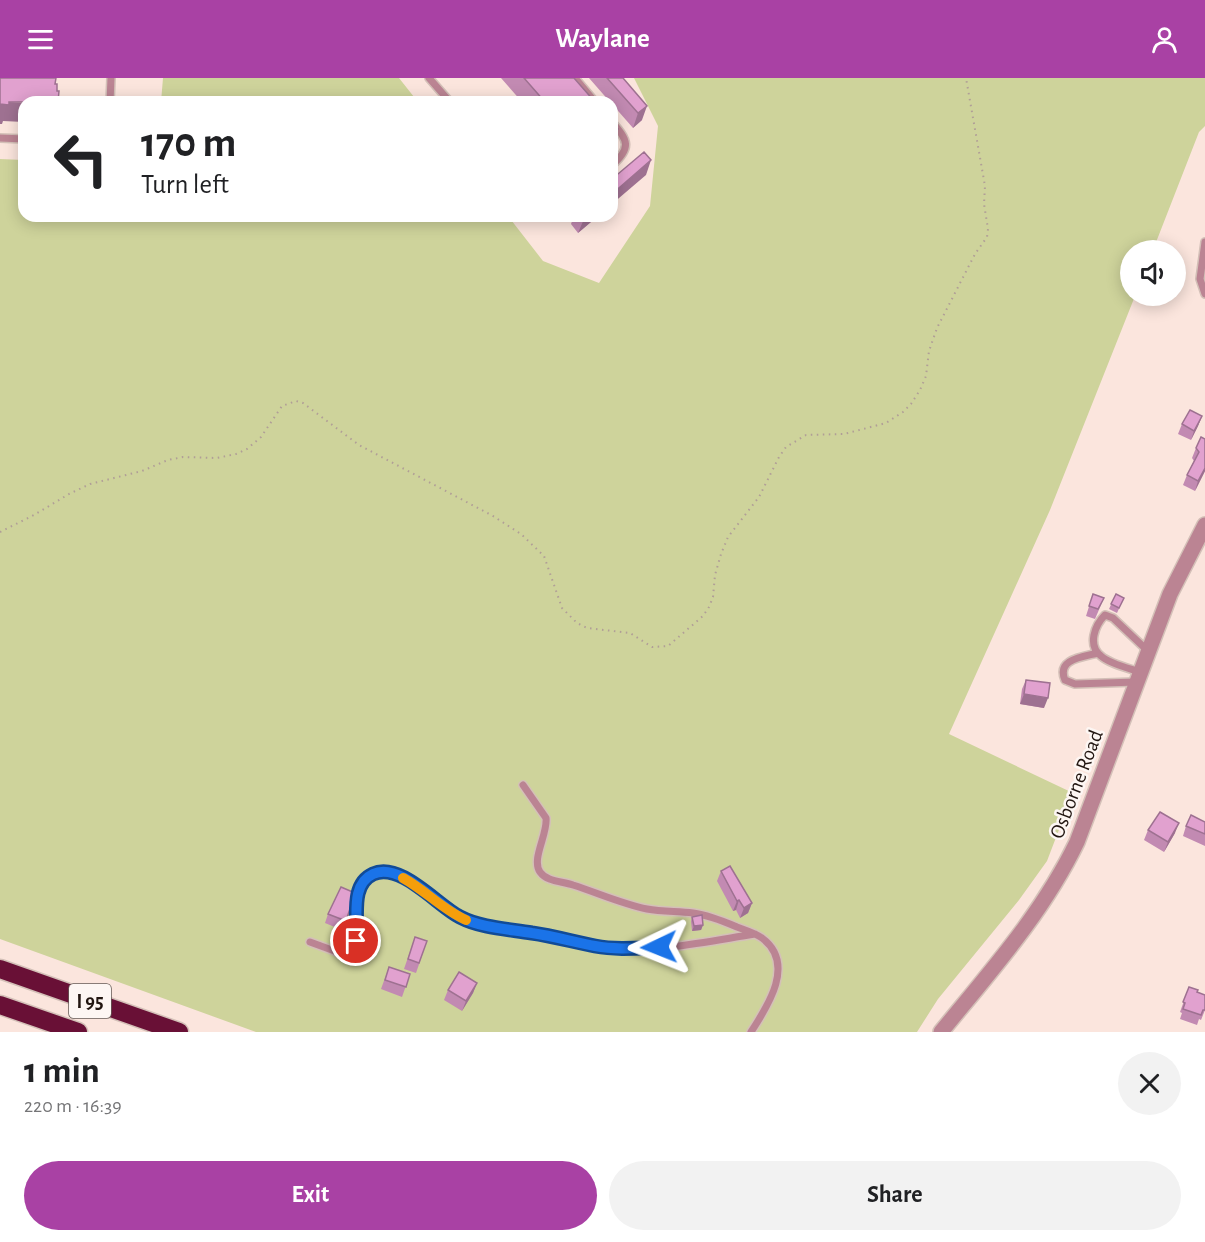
<!DOCTYPE html>
<meta charset="utf-8">
<style>
:root{--surface:#fff;--page:#f2f2f2;--text:#202124;--muted:#757577;--accent:#a941a4}
body{margin:0;font-family:"Alegreya Sans",sans-serif;background:var(--page);color:var(--text);height:100vh;display:flex;flex-direction:column;font-size:22px;white-space:nowrap}
*{box-sizing:border-box;margin:0}
p{font-size:20px;color:var(--muted)}
.icon{flex:none;width:33px;height:33px;fill:none;stroke:currentColor;stroke-width:2;stroke-linecap:round;stroke-linejoin:round}
.map{position:relative;height:954px;overflow:hidden}
.panel{display:flex;flex-direction:column;background:var(--surface);flex:1}
.panel>*{flex:none}
.top-card{position:absolute;left:18px;top:18px;width:600px;height:126px;border-radius:18px;box-shadow:0 3px 15px #0003;background:#fff;color:var(--text);overflow:hidden}
.buttons{position:absolute;left:1120px;top:162px;display:grid;gap:12px}
.buttons a{display:grid;place-items:center;width:66px;height:66px;border-radius:50%;background:var(--surface);box-shadow:0 3px 15px #0003;font-size:30px}
.pin{position:absolute;display:grid;place-items:center;width:51px;height:51px;color:#fff;margin:-26px;border:3px solid #fff;border-radius:50%;box-shadow:0 2px 6px #0007}
.me{position:absolute;width:66px;margin:-33px;rotate:268deg;stroke-linejoin:round;filter:drop-shadow(0 0 4px #0008)}
.turn{display:flex;align-items:center;gap:21px;height:126px;padding:0 24px;font-size:27px}
.turn .icon{width:78px;height:78px;stroke-width:2.5}
.turn b{display:block;font-size:42px;line-height:51px}
.round{display:grid;place-items:center;flex:none;width:63px;height:63px;border-radius:32px;background:var(--page)}
.headline{display:flex;align-items:center;justify-content:space-between;height:102px;padding:0 24px}
h1{font-size:36px;font-weight:700;line-height:45px}
.cta{display:flex;gap:12px;margin-top:auto;padding:12px 24px}
.cta a{flex:1;height:69px;border-radius:36px;background:var(--accent);color:#fff;font-size:24px;font-weight:700;line-height:69px;text-align:center}
.cta a+a{background:var(--page);color:var(--text)}
header{display:flex;justify-content:space-between;align-items:center;height:78px;padding:0 24px;background:var(--accent);color:#fff;font-size:27px;font-weight:700}
.map>svg:first-child{display:block}
</style>
<header><svg class="icon" aria-label="menu" viewBox="0 0 24 24"><path d="M4 6h16M4 12h16M4 18h16"/></svg>Waylane<svg class="icon" aria-label="person" viewBox="0 0 24 24"><circle cx="12" cy="8" r="4"/><path d="M4 21q1-7 8-7t8 7"/></svg></header>
<div class="map">
<svg width="1205" height="954" viewBox="0 0 1205 954">
<rect width="100%" height="100%" fill="#fbe5dd"/>
<path fill="#ced39b" d="M163,0h236l19,24h-257z
M634,0h571v48l-6,6 -46,118h-22v46h4l-85,214 -101,224 124,59 -26,68 -28,39 -81,99 -21,33h-661l-256,-93v-780l24,1v56h484l35,45 56,22 51,-77 8,-80z"/>
<g fill="none" stroke-linecap="round" stroke-linejoin="round">
<g stroke="#d4c0b8" stroke-width="10">
<path id="service" d="M429,0l21,24
M575,0l20,24
M110,24l1,-24
M612,44c16,18 20,26 0,43
M0,60l24,1
M1205,164l-5,37 5,15
M1098,575c-15,4 -42,6 -33,27l10,4 61,-2
M1140,594c-12,-4 -30,-8 -39,-16 -14,-11 -6,-31 4,-41l8,3 36,34
M523,707l23,33c2,16 -15,41 -6,54 7,10 22,9 33,13 25,8 49,19 74,24 16,3 31,2 46,4 15,2 30,8 44,14 8,3 18,6 25,11 34,25 6,68 -11,94
M310,864l30,11c37,-7 -4,-74 38,-81 31,-5 67,43 99,52 21,6 45,7 67,11 24,4 47,11 71,13 46,4 95,-7 140,-14"/>
</g>
<g stroke="#d4c0b8" stroke-width="18">
<path id="tertiary" d="M941,954c49,-60 102,-119 136,-190l93,-248 35,-69"/>
</g>
<g stroke="#d4c0b8" stroke-width="21">
<path id="motorway" d="M0,891l179,63
M0,927l78,27"/>
</g>
<path stroke="#b09e97" stroke-width="2" stroke-dasharray="1.5 4.5" stroke-linecap="butt" d="M0,454l34,-17 35,-21 21,-10 52,-13 26,-11 15,-3 34,1 19,-4 11,-5 14,-12 21,-31 14,-5 7,2 56,42 134,71 28,18 23,22 18,52 15,15 10,5 43,5 22,14 16,-1 35,-30 6,-9 4,-10 2,-22 6,-21 7,-17 31,-40 20,-40 7,-10 20,-12 38,-1 42,-11 17,-11 8,-8 9,-14 6,-14 3,-25 8,-23 38,-74 12,-17 1,-8 -4,-25 1,-18 -19,-108"/>
<use href="#service" stroke="#bb8493" stroke-width="7"/>
<use href="#tertiary" stroke="#bb8493" stroke-width="15"/>
<use href="#motorway" stroke="#691036" stroke-width="18"/>
</g>
<path fill="#c28ab2" d="M501,0h73l21,24h-73z
M589,0h34l19,42 -9,8 -21,-24v-2h-2z
M574,138h24l-20,17 -7,-9z
M1202,338l-4,10 -7,14 -13,-6 4,-10z
M1205,361v32l-10,20 -12,-6 4,-10 7,-14 -2,-3 4,-10z
M1093,516l11,4 -9,21 -9,-3z
M1116,516l8,4 -7,15 -8,-4z
M1026,602l18,28 -24,-4 2,-15z
M1205,744v24l-22,-10 3,-10z
M1148,752l27,3 -11,19 -20,-12z
M721,793l31,32 -4,10 -8,5 -4,-8 -3,1 -16,-30z
M355,815l-13,37 -17,-7 3,-9z
M692,839l11,8 -2,5 -9,1 -1,-10z
M415,859l12,4 -11,32 -12,-4z
M389,889l21,7 -8,23 -21,-8z
M477,905l-4,10 -11,18 -18,-11 4,-10z
M1189,909l8,5 8,18 -4,10 -2,-1 -2,6 -17,-6 2,-6 -2,-1z"/>
<path fill="#9e7191" d="M9,24l15,1v19l-21,-1 -1,3h-2v-20z
M647,28l-5,14 -9,8 5,-15z
M618,51l-6,18v-12z
M651,82l-5,15 -34,29v-10z
M587,138h11l-20,17 6,-14z
M1202,338l-4,10 -7,14 3,-9z
M1205,390v3l-10,20 3,-10z
M1024,616l24,4 -4,10 -24,-4z
M1179,745l-4,10 -11,19 4,-10z
M739,822l-3,10 -3,1 4,-10z
M752,825l-4,10 -8,5 4,-10z
M703,847l-2,5 -9,1 2,-5z
M477,905l-4,10 -11,18 4,-10z"/>
<path fill="#e1a1cf" stroke="#9e7191" stroke-width="1.5" d="M0,0h56l-1,6h2v7h2l-1,11h-49v3l-9,-1z
M524,0h50l21,24h-50z
M607,0h16l24,28 -9,7z
M612,44l6,7 -6,6z
M644,74l7,8 -39,34v-15z
M1190,332l12,6 -8,15 -12,-7z
M1201,359l4,2v29l-7,13 -11,-6 12,-23 -3,-4z
M1093,516l11,4 -6,11 -9,-3z
M1116,516l8,4 -5,10 -8,-4z
M1026,602l24,3 -2,15 -24,-4z
M1160,734l19,11 -11,19 -20,-12z
M1191,737l14,7v12l-19,-8z
M730,788l22,37 -8,5 -5,-8 -2,1 -16,-30z
M341,809l14,6 -9,28 -18,-7z
M702,837l1,10 -9,1 -2,-9z
M415,859l12,4 -8,22 -11,-4z
M389,889l21,7 -4,13 -21,-7z
M459,894l18,11 -11,18 -18,-11z
M1189,909l9,3 -1,2 8,3v15h-2l-2,5 -18,-6 2,-6 -2,-1z"/>
<g fill="none" stroke-linecap="round" stroke-linejoin="round">
<g stroke="#114b97" stroke-width="15">
<path id="route" d="M356,863c3,-21 -7,-56 17,-67 27,-13 65,32 87,43 21,11 48,12 72,16 21,3 42,9 63,13 21,4 42,2 64,1"/>
</g>
<use href="#route" stroke="#1a73e8" stroke-width="10"/>
<path stroke="#f59e0b" stroke-width="10" d="M403,800c22,12 40,32 63,42"/>
</g>
<g text-anchor="middle" stroke-width="5" stroke-linejoin="round" paint-order="stroke">
<rect fill="#fdf6f3" stroke="#645955" stroke-width="1.5" x="69" y="906" width="42" height="34" rx="4.5"/>
<g font-size="20" font-weight="bold" fill="#221611">
<text x="90" y="930">I 95</text>
</g>
<g font-size="21" fill="#221611" stroke="#fdf6f3">
<text transform="translate(1076 706) rotate(-69)" y="7">Osborne Road</text>
</g>
</g>
</svg>
<div class="buttons">
<a><svg class="icon" aria-label="sound" viewBox="0 0 24 24"><path d="M4 9h4l5-4v14l-5-4H4zM17 9q2 3 0 6"/></svg></a>
</div>
<div class="pin" style="left:356px;top:863px;background:#d93025"><svg class="icon" aria-label="arrive" viewBox="0 0 24 24"><path d="M6 21V4h12l-3 4 3 4H6"/></svg></div>
<svg class="me" style="left:659px;top:869px" viewBox="-20 -20 40 40"><path d="M0-17L14 15 0 8-14 15z" fill="#1a73e8" stroke="#fff" stroke-width="4"/></svg>
<div class="top-card">
<div class="turn"><svg class="icon" aria-label="left" viewBox="0 0 24 24"><path d="M17 20v-9H6M10 6l-5 5 5 5"/></svg><div><b>170 m</b>Turn left</div></div>
</div>
</div>
<section class="panel">
<div class="headline"><div><h1>1 min</h1><p>220 m · 16:39</p></div><a class="round"><svg class="icon" aria-label="close" viewBox="0 0 24 24"><path d="M6 6l12 12M18 6L6 18"/></svg></a></div>
<div class="cta"><a>Exit</a><a>Share</a></div>
</section>
